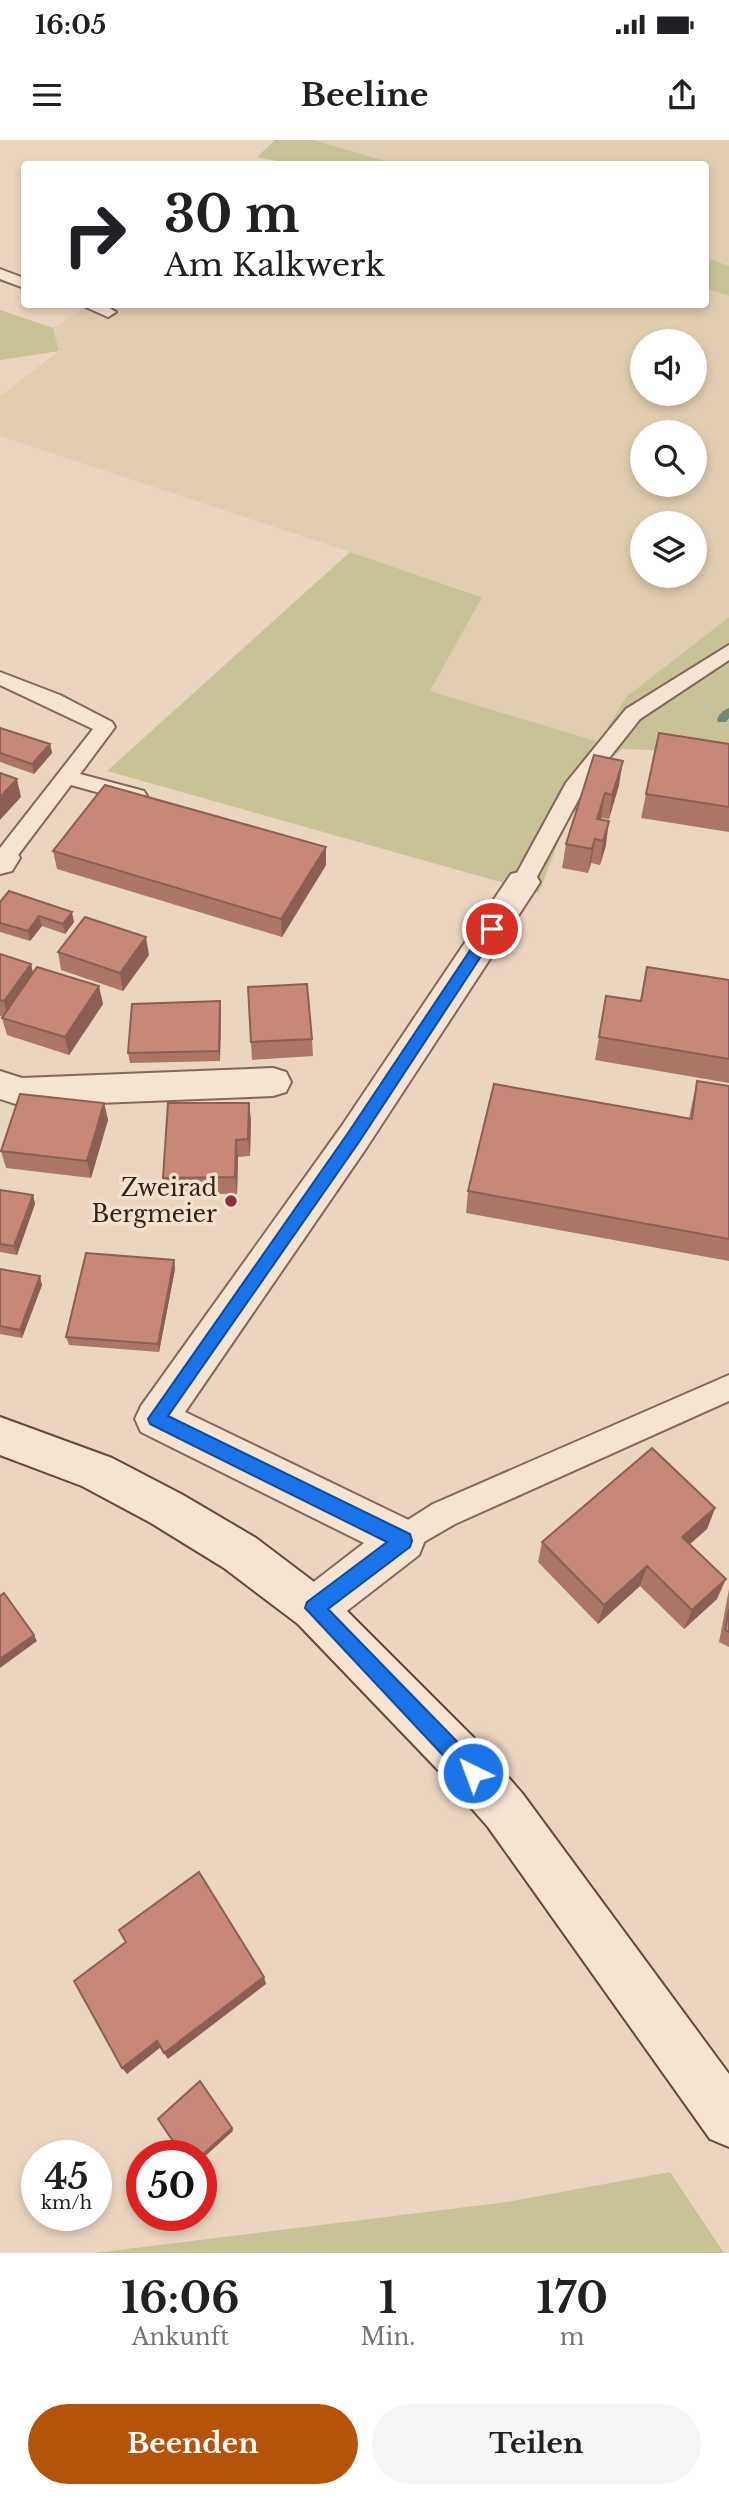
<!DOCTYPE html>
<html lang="de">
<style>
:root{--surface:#fff;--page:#f6f6f6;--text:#202124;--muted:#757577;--accent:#b45309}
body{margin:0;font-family:"Libre Baskerville",serif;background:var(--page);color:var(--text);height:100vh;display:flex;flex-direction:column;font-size:26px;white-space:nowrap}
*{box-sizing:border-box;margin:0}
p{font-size:23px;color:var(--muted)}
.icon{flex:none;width:38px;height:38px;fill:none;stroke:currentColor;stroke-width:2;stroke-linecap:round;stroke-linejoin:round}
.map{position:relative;height:2113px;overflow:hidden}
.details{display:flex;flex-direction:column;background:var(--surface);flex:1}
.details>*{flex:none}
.top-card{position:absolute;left:21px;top:21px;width:688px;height:147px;border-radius:7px;box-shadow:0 4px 10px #0003;background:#fff;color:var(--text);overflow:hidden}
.tools{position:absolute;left:630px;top:189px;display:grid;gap:14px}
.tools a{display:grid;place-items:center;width:77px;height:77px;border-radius:50%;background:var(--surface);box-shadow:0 4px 10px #0003;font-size:35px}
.speed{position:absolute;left:21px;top:2000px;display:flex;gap:14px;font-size:35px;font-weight:700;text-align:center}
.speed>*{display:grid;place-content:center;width:91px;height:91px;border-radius:50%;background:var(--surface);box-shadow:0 4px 10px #0003;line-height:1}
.speed small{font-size:18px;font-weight:400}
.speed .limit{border:10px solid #d22;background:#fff;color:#111}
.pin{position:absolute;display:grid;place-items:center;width:60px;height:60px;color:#fff;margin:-30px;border:4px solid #fff;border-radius:50%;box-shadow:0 2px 7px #0007}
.me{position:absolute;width:77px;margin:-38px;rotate:318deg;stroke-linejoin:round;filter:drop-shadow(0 0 5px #0008)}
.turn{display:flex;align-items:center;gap:24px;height:147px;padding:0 28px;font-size:32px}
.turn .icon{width:91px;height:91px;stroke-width:2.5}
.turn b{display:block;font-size:49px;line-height:60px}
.eta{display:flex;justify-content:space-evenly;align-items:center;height:119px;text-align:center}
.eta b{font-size:42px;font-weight:800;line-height:49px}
.action{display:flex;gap:14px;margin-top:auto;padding:14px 28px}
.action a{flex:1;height:80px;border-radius:42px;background:var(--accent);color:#fff;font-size:28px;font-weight:800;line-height:80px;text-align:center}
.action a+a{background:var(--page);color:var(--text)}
.status{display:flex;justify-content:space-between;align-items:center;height:49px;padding:0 35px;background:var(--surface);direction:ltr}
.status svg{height:19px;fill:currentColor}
header{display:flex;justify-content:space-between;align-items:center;height:91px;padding:0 28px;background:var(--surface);font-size:32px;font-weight:800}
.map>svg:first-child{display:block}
</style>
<div class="status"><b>16:05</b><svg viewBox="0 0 49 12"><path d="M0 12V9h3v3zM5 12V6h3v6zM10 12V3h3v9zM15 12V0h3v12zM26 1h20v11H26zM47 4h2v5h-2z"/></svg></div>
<header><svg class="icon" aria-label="menu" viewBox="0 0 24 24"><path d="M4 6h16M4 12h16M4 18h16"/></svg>Beeline<svg class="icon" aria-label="share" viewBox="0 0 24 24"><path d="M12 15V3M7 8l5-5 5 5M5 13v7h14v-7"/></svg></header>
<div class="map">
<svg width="729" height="2113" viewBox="0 0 729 2113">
<rect width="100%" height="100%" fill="#ebd5c1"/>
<path fill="#e0cdaf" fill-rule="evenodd" d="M314,0h415v126l-24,-9v-93h-309z
M705,148l24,8v321l-103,80 -27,45 -169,-51 52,-95 -482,-160v-40l59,-45 -6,-23 35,-23 617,-1zM642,201h53v53h-53zM642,292h53v53h-53zM642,383h53v53h-53z"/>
<path fill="#c8c396" d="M275,0h39l82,24h-104l-35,-7z
M705,117l24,9v30l-24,-8z
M0,170l53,18 6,23 -59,9z
M350,412l132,45 -52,94 169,51 27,-45 103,-80v136l-107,-4 -43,38 -40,106 -432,-122z
M670,2032l54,81h-629l412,-51z"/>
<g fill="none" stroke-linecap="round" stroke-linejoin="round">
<path fill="#6b8a7c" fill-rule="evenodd" d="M729,568v10l-3,4h-8c-3,-5 6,-13 11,-14z"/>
<g stroke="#83675a" stroke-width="4">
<path id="lane" d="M0,129l24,9v10l-24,-9z
M79,164h24l13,8 -8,5z
M729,505v15l-89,59 -57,72 -52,97h-16l-3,-6 54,-99 60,-74z
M0,532l60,23 52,27 3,5 -35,47 64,17 3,5 -3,5 -8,2 -65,-18 -59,78 -12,1v-16l93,-119 -93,-44z
M729,1235v26l-274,123 -52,30 -11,-4 -4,-10 4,-10 41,-26z"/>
</g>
<g stroke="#83675a" stroke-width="4">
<path id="street" d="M4,707l12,3 4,8 -8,13 -12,3v-26z
M523,731l12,3 5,8 -5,8 -168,257 -182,265 234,113 6,15 -6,15 -89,69 -16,7 -16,-7 -7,-15 7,-15 66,-51 -223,-111 -6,-13 6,-13 200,-279 170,-253z
M273,928l13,4 5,10 -5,10 -13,4 -251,10 -22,-7v-28l22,7z"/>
</g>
<g stroke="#64483d" stroke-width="4">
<path id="secondary" d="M0,1277l112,41 71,37 73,43 74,56 143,143 49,56 207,281v73l-19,-8 -222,-312 -49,-56 -141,-147 -74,-56 -73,-45 -69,-37 -82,-31z"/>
</g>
<use href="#lane" fill="#f6e4d3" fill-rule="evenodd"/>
<use href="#street" fill="#f6e4d3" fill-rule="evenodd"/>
<use href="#secondary" fill="#f6e4d3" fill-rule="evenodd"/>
</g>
<path fill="#ab7568" d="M0,588l50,16 2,9 -18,21 -34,-12z
M729,604v88l-88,-14 5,-24z
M594,615l25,30 -10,34 -8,-1 -1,1 6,26 -6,20 -9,-2 -3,10 -26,-5 4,-24z
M53,711l273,14 -44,72 -225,-68z
M0,762l74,20 -9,12 -23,-8 -12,15 -30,-9z
M58,812l91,3 -26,36 -62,-21z
M0,814l31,10 2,10 70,30 -34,51 -62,-20 -5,-17 1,-1 -3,-1z
M647,827l82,13v103l-134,-23 11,-64 35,5z
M220,861l1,10 -1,50 -90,2 -2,-10z
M312,899l1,17 -61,4 -1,-18z
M697,941l32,5v175l-263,-48 2,-22 221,-73 3,-14z
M104,963l4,17 -17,58 -85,-10 -5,-17z
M251,980l-1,36 -12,1 -1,37h-71l-3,-16z
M0,1050l33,5 2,9 -18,51 -17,-3z
M174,1120l1,9 -16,83 -90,-7 -3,-8z
M0,1129l42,16 -20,53 -22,-4z
M715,1368l-8,21 -17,15 27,55 -33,30 -44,-43 -42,38 -60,-62 4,-20z
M729,1449v58l-10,-5z"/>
<path fill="#8b5f55" d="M50,604l2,9 -18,21 -2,-10z
M623,621l-4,24 -10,34 3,-24z
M17,639l4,18 -21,23v-23z
M605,653l-4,25 -8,25 4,-24z
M609,681l-3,24 -6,20 3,-24z
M595,699l-4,24 -3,10 4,-24z
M326,707v18l-44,72 -1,-18z
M72,772l2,10 -9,12 -2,-10z
M39,776l3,10 -12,15 -2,-10z
M146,797l3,18 -26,36 -3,-18z
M31,824l4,18 -27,37 -4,-18z
M99,846l4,18 -34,51 -4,-18z
M220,861l1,10 -1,50 -1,-10z
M104,963l4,17 -17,58 -4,-17z
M249,963l2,17 -1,36 -2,-17z
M236,1000l2,17 -1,37 -2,-17z
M33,1055l2,9 -18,51 -3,-9z
M174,1120l1,9 -16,83 -1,-8z
M40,1136l2,9 -20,53 -2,-8z
M715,1368l-8,21 -32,28 7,-20z
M647,1426l-7,20 -42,38 6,-19z
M726,1439l-9,20 -33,30 8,-19z
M34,1495l3,6 -37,27v-9z
M264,1837l2,7 -98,75 -4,-6z
M157,1901l4,6 -34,27 -5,-6z
M232,1988l1,3 -32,29v-4z"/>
<path fill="#c78879" stroke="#8b5f55" stroke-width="2" d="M0,588l50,16 -18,20 -32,-11z
M659,593l70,11v63l-83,-13z
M594,615l29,6 -11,34 -7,-2 -8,26 12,2 -6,20 -8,-2 -3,10 -26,-5z
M0,633l17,6 -17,18z
M105,645l221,62 -45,72 -228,-68z
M9,751l63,21 -9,12 -24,-8 -11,15 -28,-8v-21z
M85,777l61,20 -26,36 -62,-21z
M0,814l31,10 -27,37 -4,-1z
M37,827l62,19 -34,51 -63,-19z
M647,827l82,13v79l-130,-22 7,-41 35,5z
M307,844l5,55 -61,3 -3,-55z
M220,861l-1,50 -91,2 4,-49z
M697,941l32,5v153l-261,-48 26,-107 198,35z
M20,954l84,9 -17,58 -86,-10z
M168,963h81l-1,36 -12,1 -1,37 -72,1z
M0,1050l33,5 -19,51 -14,-2z
M86,1113l88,7 -16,84 -92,-7z
M0,1129l40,7 -20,54 -20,-4z
M652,1308l63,60 -33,29 44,42 -34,31 -45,-44 -43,39 -62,-63z
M4,1453l30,42 -34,24v-63z
M729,1469v23l-4,-2z
M199,1732l65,105 -100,76 -7,-12 -35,27 -48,-87 52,-39 -7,-12z
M200,1941l32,47 -31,28h-18l-25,-37z"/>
<path fill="#1a73e8" stroke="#114b97" stroke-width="2" d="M492,784l7,5 -2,3 -138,210 -191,274 242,118 2,7 -2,6 -82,62 152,156 3,8 -3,7 -7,3 -7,-3 -161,-172 2,-6 80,-60 -237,-118 -2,-5 200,-286 139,-208z"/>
<circle fill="#8e2d43" stroke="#f3e1d0" stroke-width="2.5" cx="231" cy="1061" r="7"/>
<g text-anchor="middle" stroke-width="7" stroke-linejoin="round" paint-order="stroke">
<g font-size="23" fill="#33231d" stroke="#f3e1d0" text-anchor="end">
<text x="217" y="1056">Zweirad<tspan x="217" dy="26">Bergmeier</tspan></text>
</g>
</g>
</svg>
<div class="tools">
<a><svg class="icon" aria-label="sound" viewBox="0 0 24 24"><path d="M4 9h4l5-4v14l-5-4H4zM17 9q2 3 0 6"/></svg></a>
<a><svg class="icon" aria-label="search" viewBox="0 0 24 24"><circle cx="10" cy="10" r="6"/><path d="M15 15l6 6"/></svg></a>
<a><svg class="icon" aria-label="layers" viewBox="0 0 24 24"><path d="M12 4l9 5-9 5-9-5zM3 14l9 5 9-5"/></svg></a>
</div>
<div class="speed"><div>45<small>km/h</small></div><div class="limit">50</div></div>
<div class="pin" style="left:492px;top:789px;background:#d93025"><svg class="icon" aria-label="arrive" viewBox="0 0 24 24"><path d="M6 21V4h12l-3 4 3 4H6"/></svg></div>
<svg class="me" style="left:473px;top:1633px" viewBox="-20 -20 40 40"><circle r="17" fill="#1a73e8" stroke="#fff" stroke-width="3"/><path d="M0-11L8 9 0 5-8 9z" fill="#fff"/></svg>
<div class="top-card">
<div class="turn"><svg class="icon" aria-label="right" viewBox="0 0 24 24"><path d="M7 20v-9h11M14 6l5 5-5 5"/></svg><div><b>30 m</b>Am Kalkwerk</div></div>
</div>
</div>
<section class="details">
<div class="eta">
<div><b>16:06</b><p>Ankunft</p></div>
<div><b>1</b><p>Min.</p></div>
<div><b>170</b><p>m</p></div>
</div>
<div class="action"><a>Beenden</a><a>Teilen</a></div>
</section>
